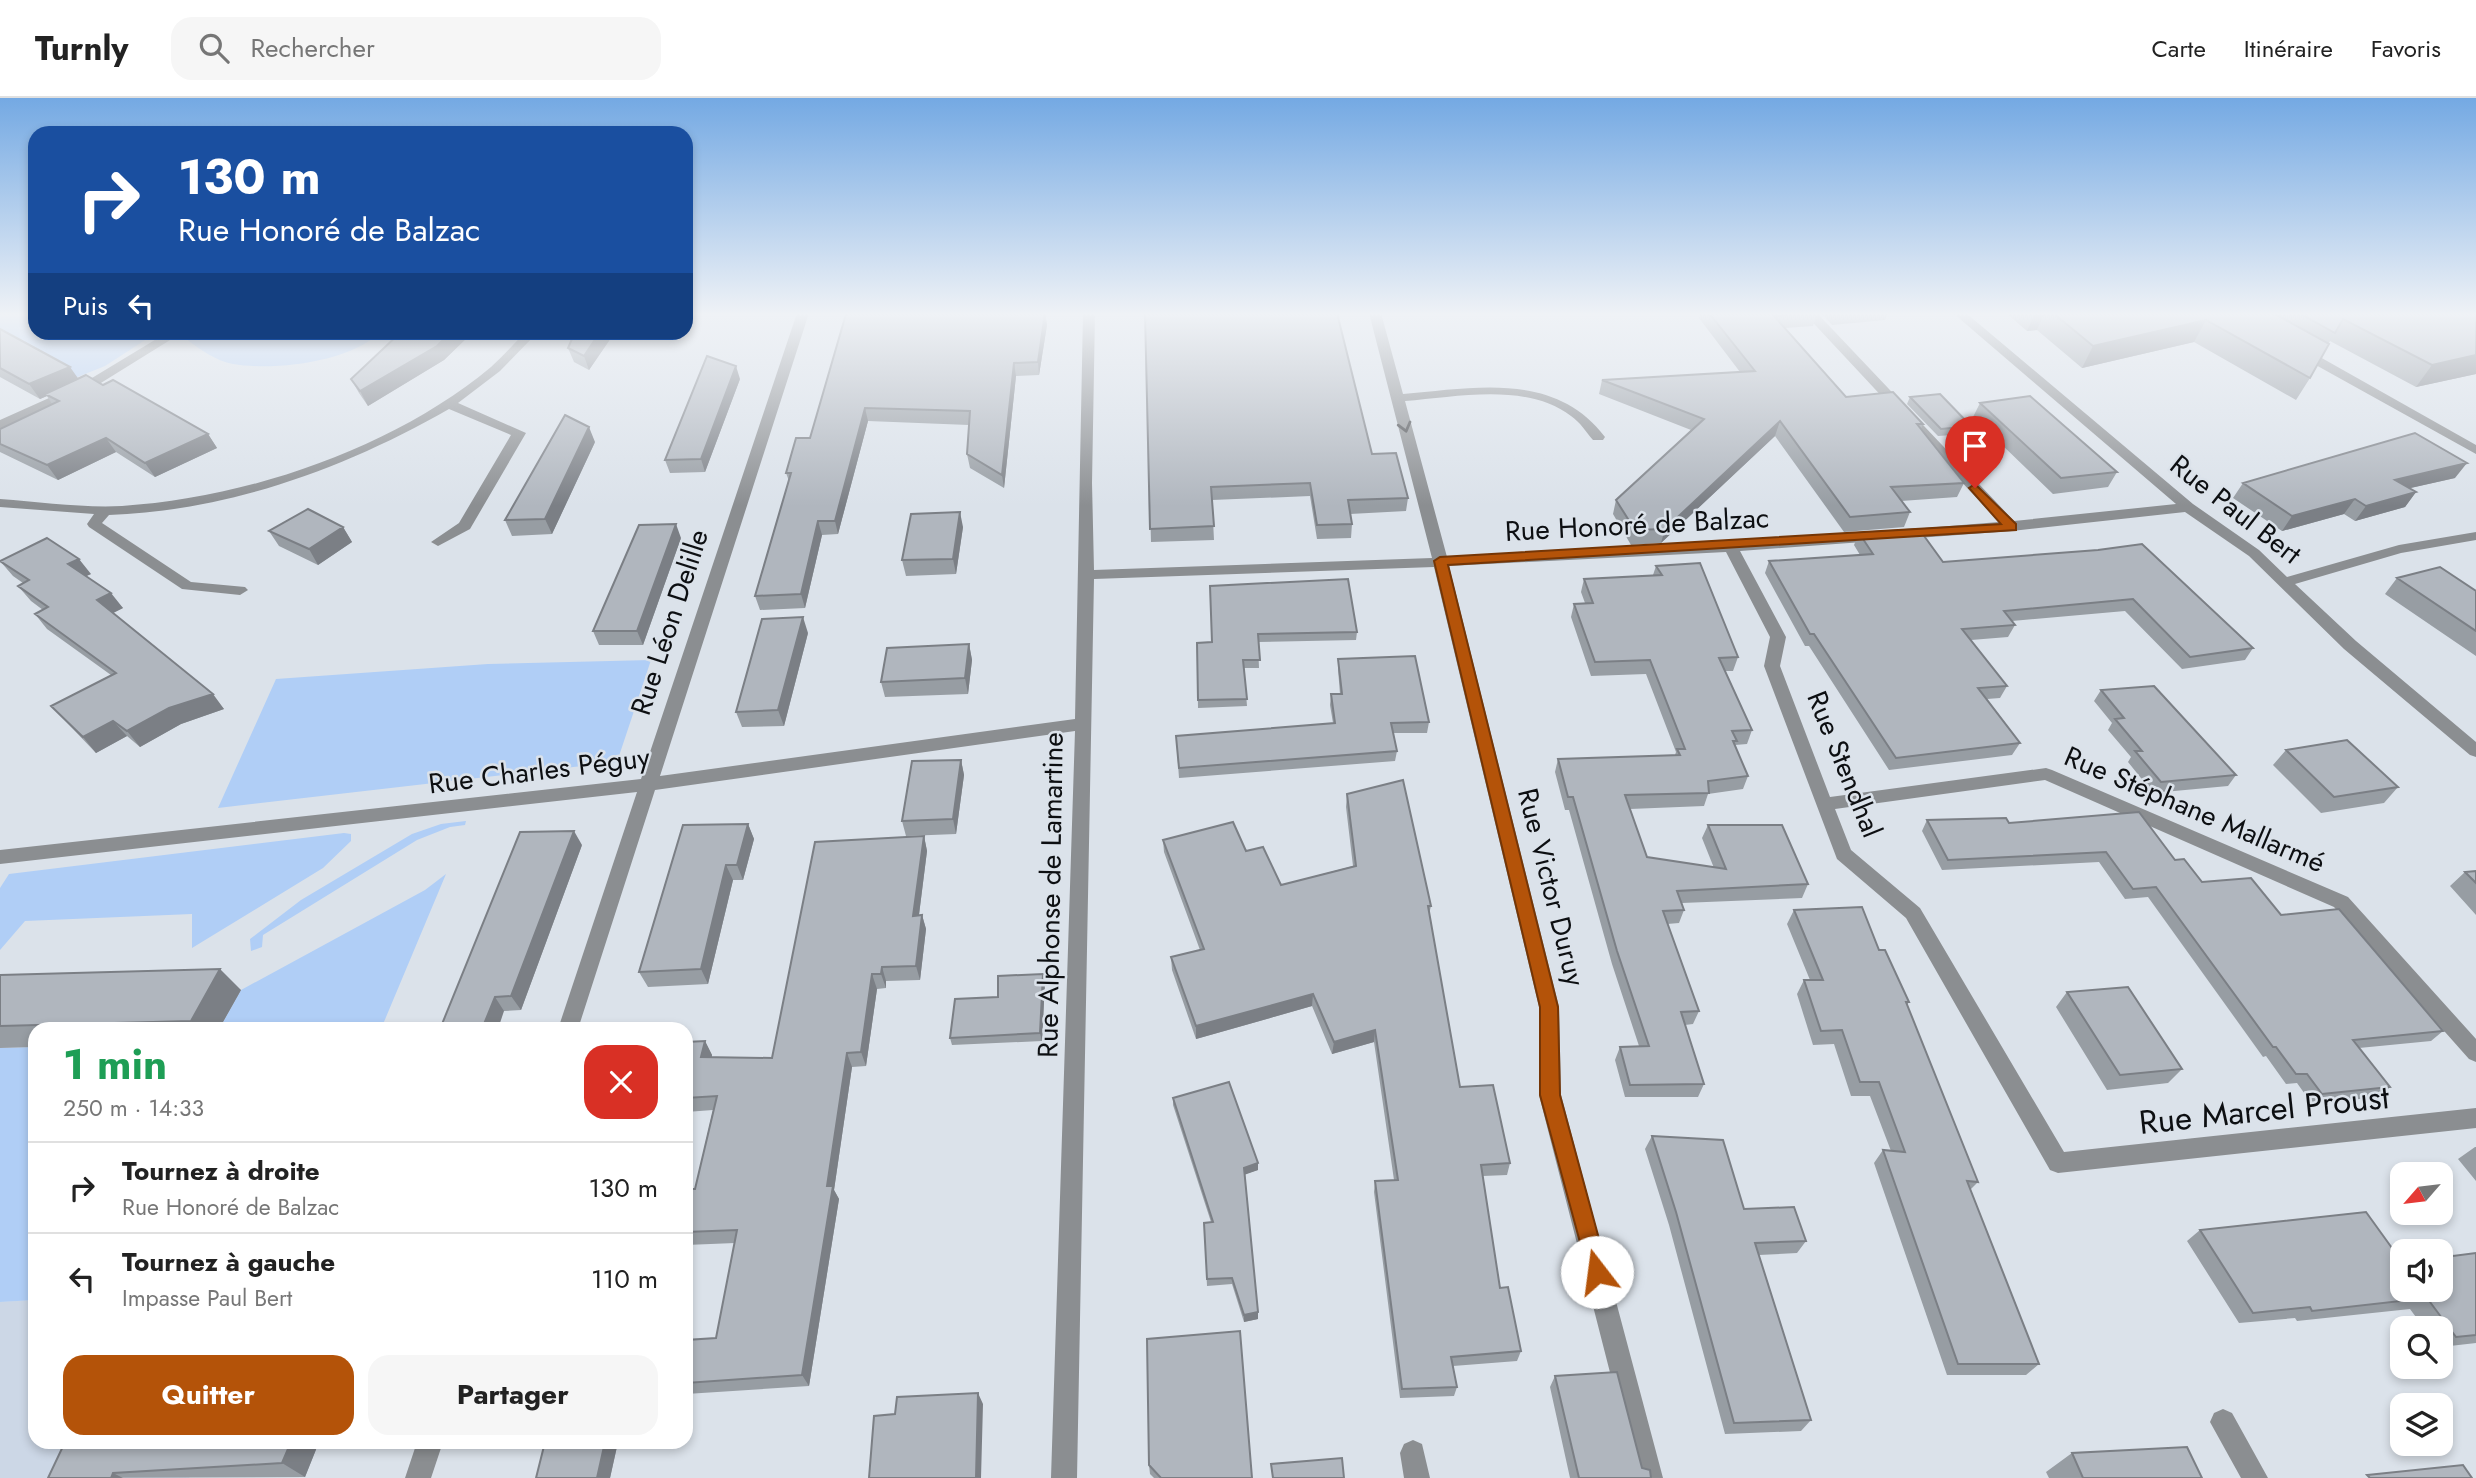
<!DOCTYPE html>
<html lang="fr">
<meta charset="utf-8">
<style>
:root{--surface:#fff;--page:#f6f6f6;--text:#222;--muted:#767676;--line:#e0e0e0;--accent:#b45309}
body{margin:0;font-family:Jost,sans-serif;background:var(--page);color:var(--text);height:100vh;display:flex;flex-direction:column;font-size:26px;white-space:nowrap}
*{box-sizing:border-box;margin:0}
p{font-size:23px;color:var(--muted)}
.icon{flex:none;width:38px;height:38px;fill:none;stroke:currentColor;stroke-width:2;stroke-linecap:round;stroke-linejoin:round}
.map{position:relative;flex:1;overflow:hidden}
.drawer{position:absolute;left:28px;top:924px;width:665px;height:427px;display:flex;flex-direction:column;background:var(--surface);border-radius:21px;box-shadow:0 4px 10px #0003}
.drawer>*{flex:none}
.hud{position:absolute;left:28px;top:28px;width:665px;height:214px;border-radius:21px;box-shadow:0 4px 10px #0003;background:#1a4fa0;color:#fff;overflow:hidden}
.needle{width:46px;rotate:242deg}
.tools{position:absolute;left:2390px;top:1064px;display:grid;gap:14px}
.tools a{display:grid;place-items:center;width:63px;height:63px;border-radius:14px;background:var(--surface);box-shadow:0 4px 10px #0003;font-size:35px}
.pin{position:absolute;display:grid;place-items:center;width:60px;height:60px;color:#fff;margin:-72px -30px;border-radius:50% 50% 50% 0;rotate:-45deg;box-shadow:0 0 7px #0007}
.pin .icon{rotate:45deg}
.me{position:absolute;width:77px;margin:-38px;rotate:345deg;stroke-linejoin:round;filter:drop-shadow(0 0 5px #0008)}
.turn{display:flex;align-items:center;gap:24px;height:147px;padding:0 35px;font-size:32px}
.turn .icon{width:91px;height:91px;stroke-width:2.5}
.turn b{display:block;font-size:49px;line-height:60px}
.then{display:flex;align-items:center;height:66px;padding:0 35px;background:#0003;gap:14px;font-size:26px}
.round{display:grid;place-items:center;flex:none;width:74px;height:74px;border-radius:21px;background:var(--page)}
.head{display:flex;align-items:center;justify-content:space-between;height:119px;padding:0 35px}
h1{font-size:42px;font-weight:700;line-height:52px;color:#1e9e55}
.primary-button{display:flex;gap:14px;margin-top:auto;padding:14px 35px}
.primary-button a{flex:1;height:80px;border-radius:21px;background:var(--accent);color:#fff;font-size:28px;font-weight:700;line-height:80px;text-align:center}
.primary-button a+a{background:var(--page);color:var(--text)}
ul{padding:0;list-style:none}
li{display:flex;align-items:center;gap:21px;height:91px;padding:0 35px;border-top:2px solid var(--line)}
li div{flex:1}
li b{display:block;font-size:26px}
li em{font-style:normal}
header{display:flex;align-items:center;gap:42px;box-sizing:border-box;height:98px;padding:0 35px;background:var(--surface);border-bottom:2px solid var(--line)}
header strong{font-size:33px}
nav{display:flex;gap:38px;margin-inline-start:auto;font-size:24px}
.search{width:490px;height:63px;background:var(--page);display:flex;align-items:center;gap:18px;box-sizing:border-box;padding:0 24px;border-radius:21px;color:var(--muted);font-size:26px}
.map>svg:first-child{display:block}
</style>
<header>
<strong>Turnly</strong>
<div class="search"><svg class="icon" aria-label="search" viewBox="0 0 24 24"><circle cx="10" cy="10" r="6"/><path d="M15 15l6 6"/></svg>Rechercher</div>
<nav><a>Carte</a><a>Itinéraire</a><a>Favoris</a></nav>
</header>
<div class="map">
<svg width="2476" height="1380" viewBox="0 0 2476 1380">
<rect width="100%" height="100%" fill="#dbe2ea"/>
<path fill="#ccd7e6" d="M35,1202v142h170l-16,36h-189v-176z"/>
<path fill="#b0cef6" d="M0,215h35v19l121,1 -51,33 -30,12 -75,-31z
M193,234h186v1c-29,29 -105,38 -146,31 -17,-3 -34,-15 -48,-26z
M651,562l-34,102 -399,46 58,-129 212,-15z
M466,723l-1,4 -15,2 -33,13 -154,95 -1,12 -11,4 -1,-12 51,-39 111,-66 29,-10z
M344,735l7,1v7l-28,27 -131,80v-34l-167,7 -25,29v-62l9,-14z
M446,776l-65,155h-162l22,-39 184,-100z
M35,949v253l-35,2v-254z"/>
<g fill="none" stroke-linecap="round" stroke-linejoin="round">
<path fill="#8b8e91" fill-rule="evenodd" d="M797,215h12l-149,463 415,-57 8,-406h12l-3,170 2,87 338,-12 -63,-245h12l22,81c72,-6 152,-23 202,43l-2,3h-10c-7,-8 -13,-18 -22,-24 -45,-34 -114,-19 -166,-15l42,156 329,-17 223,-18 -195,-209h13l197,208 162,-17 -223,-191h13l227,191 66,46 28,27 112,-32 77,-13v8l-75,13 -106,31 61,57 120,101v15l-6,-2 -126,-106 -95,-93 -64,-44 -173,19 -272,20 46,86 -6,29 50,131 216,-29 6,2 296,127 128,142v23l-7,-3 -135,-152 -289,-127 -210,29 16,41 69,58 144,244 412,-44v20l-418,45 -8,-3 -144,-252 -69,-59 -73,-193 6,-29 -44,-85 -277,14 110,441 2,88 102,383h-26l-98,-383v-88l-105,-440 -340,12 -17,899h-26l24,-747 -420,59 -77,239h-20l79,-237 -637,72v-14l641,-71z
M168,234h15l-87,54 -96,43v-9l87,-39z
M525,234h13l-38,39 -42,32 68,30 -56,96 -32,17 -7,-4 28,-19 52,-88 -62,-26c-103,59 -220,102 -340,106l-7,8 89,59 54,5 3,3 -8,5 -58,-6 -93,-62 -2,-3 7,-10 -94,-7v-8c41,3 82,9 122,7 126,-8 272,-58 369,-139 12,-11 23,-23 34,-35z
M2296,250h8l172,97v9l-180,-100z
M2223,1311l9,4 36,65h-27l-31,-56 4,-9z
M1413,1342l9,4 8,34h-26l-4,-25 4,-9z
M417,1344h26l-12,36h-26z"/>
</g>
<path fill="#979da3" d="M868,215h177l2,12 -8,50 -23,1 -12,112 -34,-20 -3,-14 2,-29 -101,-4 -30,113 -16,1 -17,73 -45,2 -5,-14 34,-115 -3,-8 24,-35z
M1145,215l227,141 36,44 -2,13 -56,3 2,10 -1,14 -34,1 -7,-43 -98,4 2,40 -63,2z
M1700,215h117l-4,13 -28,2 61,69 77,27 -2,5 43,54 -7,14 -56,4 9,11 -6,15 -60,5 -69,-96 -114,107 -30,2 -18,-31 3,-14 75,-70 -92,-36 3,-14 138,-8 -41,-54z
M1821,215h67l-3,7 -53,5z
M2006,215h470v61l-60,13 -86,-46 -20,37 -14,22 -102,-58 -112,26 -45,-38 -10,1z
M0,231l79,50 24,6 105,49 9,14 -62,29 -39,-25 -58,28 -58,-28v-23l52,-25 -5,-8 -7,3 -40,-22z
M401,234h72l-29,28 -76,46 -9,-13 -8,-14z
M575,234h40l-26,38 -15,-8 -6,-14z
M740,281l-35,93 -35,1 -5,-13z
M1910,299l61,29 -4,8 -29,2 -31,-32z
M1980,305l137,69 -9,15 -55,7 -80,-77z
M595,344l-43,92 -40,2 -7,-16z
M2455,380l-45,10 6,4 -11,15 -50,14 -11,-7 -62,17 -49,-33 10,-15z
M343,429l9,15 -34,23 -39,-19 -10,-15z
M963,429l-7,47 -50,2 -4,-16z
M1859,435l84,29 155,-12 155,98 -8,12 -63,9 -57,-58 -113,10 3,4 -7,12 -37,3 36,46 -7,12 -13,1 33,44 -8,12 -123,15 -80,-124h-4l-40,-73 4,-12 91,-6 -6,-10z
M681,440l-38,107h-44l-6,-14z
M0,463l91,13 -5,2 37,32 -10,5 111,96 -43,15 -41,23 -13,-11 -31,17 -45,-47 60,-31 -64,-46 -12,-15 8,-4 -12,-9 -13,-15 5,-3 -10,-7z
M1656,468l82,91 -5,14h-8l27,59 -5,14 -12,1v1l13,30 -5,13 -35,5 -4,12 -74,3 17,48 67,11 -12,-30 6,-13 100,59 -6,14 -120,5 2,7 -5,13 -12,1 32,87 -6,13 -8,1 19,59 -6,13h-73l-10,-37 5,-13 19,-1 -27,-82 -43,-154h-4l-10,-38 3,-13 117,-4 1,-3 -30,-78 -55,2 -20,-59 3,-13 11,-1 -4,-11 3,-13 69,-4z
M2397,480l79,13v65l-91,-62z
M1210,488l147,46 -1,8 -98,2 1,26h-15l3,38 -49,2 -1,-65 15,-1z
M808,535l-24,93 -42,1 -6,-15z
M969,546l3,16 -4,34 -83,3 -4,-15z
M1338,561l91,63 -2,11h-34l4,18 -2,10 -216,17 -3,-42 157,-13 -3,-18 1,-11h9l-2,-25z
M2101,592l135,85 -8,11 -75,7 -25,-31 3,-5 -23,-27 4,-7 -18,-22z
M2286,652l112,37 -14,16 -63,10 -48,-48z
M961,662l3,15 -8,59 -50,2 -4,-15z
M1347,696l84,112 -2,8 31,173 50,76 -3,12 -24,1 17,112 21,63 -4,10 -64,5 4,21 -3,9 -54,2 -26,-206 1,-11 19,-1 -20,-138 -42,12 -20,-48 -116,33 -24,-69 -1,-13 29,-7 -36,-98 -1,-12 83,11 35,34 72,-19 -7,-59z
M1927,722l82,3 166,37 27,22 79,33 162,116 -12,10 -72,7 31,39 -11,10 -67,7 -15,-21 -11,1 -20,-28 -3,1 -115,-160 -23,2 -26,-37 -157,8 -20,-39z
M748,726l6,15 -11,41h-10l-25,104 -60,3 -9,-15z
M924,738l3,15 -8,64h3l4,14 -6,51 -34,1v7l-9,1 -11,77 -14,1 -18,123 5,9 -30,187 -123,8v-54l30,-2 19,-95 -49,2v-56h9l18,-79 -27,2v-70l19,-1 7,14v2l60,1z
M582,747l-61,165 -17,1 -64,18z
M2476,773v44l-26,-29 15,-14z
M1794,812l85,40 30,52 -2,3 71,177 -8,8 69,174 -13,11h-79l-73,-212 9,-13 8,1 -21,-55h-19l-17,-52 -21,1 -16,-51 7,-14h6l-23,-56z
M1043,876l2,8 -3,59 -90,4 -2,-7 48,-41z
M0,877l241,15 -22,39h-184v18l-35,1z
M2067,894l115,77 -14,14 -61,7 -51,-83z
M1173,1000l85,72 -13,4 13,145 -14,3 -12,-38 -25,2 -3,-63 7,-1 -38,-117z
M1652,1038l92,73 62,32 -9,12 -38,2 52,165 -10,11 -76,3 -56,-209 -24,-76z
M2475,1049h1v34l-18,-22z
M2200,1132l197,25 56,1 23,-3v90l-35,4v-19h-17l-14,-19 -113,12 -2,-3 -56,5 -52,-82z
M1555,1278l87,92 9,10h-81l-20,-91z
M319,1344l-14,35 -257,1z
M497,1344h121l-8,36h-74l8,-33 -40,2z
M2072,1355l130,25h-153l-3,-6z
M1149,1367l103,13h-98l-4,-4z"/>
<path fill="#7b7f85" d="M1045,215l2,12 -8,50 -1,-13z
M2035,215h9l-7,17 -10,1z
M2206,222l-12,22 -112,26 11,-22z
M451,234h22l-29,28 -76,46 -8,-15z
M600,234h15l-26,38 -5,-14z
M2476,257v19l-60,13 16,-22z
M1014,265l2,13 -12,112 -2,-13z
M736,268l4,13 -35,93 -4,-13z
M70,269l10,14 -35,13 2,2 -7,3 -11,-15z
M865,310l3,13 -30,113 -3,-13z
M1780,323l-5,15 -114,107 4,-14z
M589,329l6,15 -43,92 -7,-15z
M208,336l9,14 -62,29 -10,-14z
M106,340l10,14 -58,28 -11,-15z
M2467,365l-12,15 -71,16 11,-14z
M2416,394l-11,15 -50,14 11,-15z
M2355,401l-11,15 -62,17 10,-15z
M960,414l3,15 -7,47 -3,-15z
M818,423l4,14 -17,73 -4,-14z
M676,426l5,14 -38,107 -6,-14z
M343,429l9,15 -34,23 -9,-16z
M79,461l12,15 -11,5 -12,-15z
M111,495l12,15 -14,7 -12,-15z
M803,519l5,16 -24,93 -6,-16z
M969,546l3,16 -4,34 -3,-16z
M213,596l11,15 -43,15 -41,23 -13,-16 42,-23z
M113,623l14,15 -31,17 -13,-16z
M961,662l3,15 -8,59 -3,-15z
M748,726l6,15 -11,41 -6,-15z
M574,733l8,14 -61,165 -10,-14z
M924,738l3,15 -10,79 -4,-14z
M726,767l7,15 -25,104 -7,-15z
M922,817l4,14 -6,51 -4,-14z
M882,869l4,14v7l-5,-14z
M220,871l21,21 -22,39h-20l-8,-8z
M872,876l5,15 -11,77 -5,-14z
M1043,876l2,8 -3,59 -2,-8z
M1313,896l-1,12 -116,33v-13z
M495,899l9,14 -6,18h-16z
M1375,932l-1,12 -42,12 2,-12z
M705,943l7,14 -3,16 -8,-14z
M847,955l5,14 -18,123 5,9 -30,187 -7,-11 25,-189z
M1258,1065v7l-14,5v-7z
M1258,1214v7l-14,3v-7z
M978,1295l5,11 -2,74h-5z
M291,1344h28l-14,35 -23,-14z
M605,1344h13l-8,36h-13z
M113,1375l10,5h-12z"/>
<path fill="#b0b6be" stroke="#7b7f85" stroke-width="2" d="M868,215h177l-7,49 -24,1 -12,112 -35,-21 3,-43 -105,-3 -30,113h-17l-17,73 -46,2 36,-123h-5l10,-35h14l36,-124z
M1145,215h192l35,141 24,-1 12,45 -60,2 4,24 -35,1 -7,-42 -99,4 3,39 -64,3z
M1709,215h98l-33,3 72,81 47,-5 30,32h-6l47,59 -73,4 19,25 -60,5 -70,-96 -115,108 -30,1 -19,-30 88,-81 -102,-39 153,-9z
M2053,215h220l56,31 -19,34 -104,-58 -113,26z
M2299,215h177v42l-44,10 -89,-46 -8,14z
M0,231l70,38 -41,17 -29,-16z
M401,234h50l-14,14 -77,45 -9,-12z
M575,234h25l-16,24 -16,-8z
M707,258l29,10 -35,93 -36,1z
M86,277l17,10 10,-5 95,54 -63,29 -39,-25 -59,27 -47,-21v-15l59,-28 -14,-7z
M1940,296l31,32 -30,3 -31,-32z
M2030,298l87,76 -56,6 -81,-75z
M565,317l24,12 -44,92 -40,1z
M2415,335l52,30 -72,17 21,12 -50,14 -11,-7 -63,17 -49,-33z
M308,411l35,18 -34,22 -40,-18z
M960,414l-7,47 -51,1 9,-46z
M676,426l-39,107h-44l46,-106z
M1919,431l24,33 155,-12 44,-6 111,104 -63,9 -57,-58 -129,12 11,14 -53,4 45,57 -29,2 42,55 -124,15 -82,-124h-4l-41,-73 104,-7 -14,-21z
M47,440l32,21 -11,5 43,29 -14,7 116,94 -44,14 -42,23 -14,-10 -30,16 -32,-31 65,-33 -81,-59 13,-7 -30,-21 11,-6 -29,-19z
M1700,465l38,94 -19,1 33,72 -20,1 5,10h-4l15,35 -40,5 1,12 -84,2 22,62 79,12 -18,-44h74l26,59 -131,7 7,19 -21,1 36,100 -18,1 23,72 -74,1 -10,-38 29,-1 -32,-95 -44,-154h-5l-10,-38 122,-4 -3,-6h8l-35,-89 -55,2 -21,-58 19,-1 -9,-24 78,-4 -6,-9z
M2440,469l36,24v40l-79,-53z
M1348,481l9,53 -99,2 2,26h-17l4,39 -49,1 -1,-57 15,-1 -2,-56z
M803,519l-25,93 -42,2 26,-93z
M969,546l-4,34 -84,4 6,-34z
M1415,558l14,66 -38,1 6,28 -218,17 -3,-32 159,-13 -4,-29h11l-4,-35z
M2154,588l82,89 -75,7 -26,-31h7l-27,-32 9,-1 -23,-28z
M2347,642l51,47 -64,10 -48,-47z
M961,662l-8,59 -51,2 10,-60z
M1403,682l28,126h-3l32,181 33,-2 17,78 -29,2 19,123 8,-1 13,64 -70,6 6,30 -55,2 -27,-208 23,-1 -23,-150 -41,12 -21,-48 -117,32 -25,-69 33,-8 -41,-109 70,-18 13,29 17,-4 18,38 75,-19 -9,-72z
M2139,714l36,48 9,-1 18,23 49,-4 30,37 58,-6 104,122 -90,9 37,47 -68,7 -15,-20h-11l-20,-27h-3l-117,-160 -23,2 -27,-37 -158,8 -21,-40 79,-2 3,5z
M748,726l-11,41h-11l-25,104 -62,3 44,-147z
M574,733l-63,165 -16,1 -13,32h-42l80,-197z
M924,738l-11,80 9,-1 -6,51 -34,1 -1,7h-9l-11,78 -14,1 -20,133h6l-31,189 -116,8v-43l30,-2 21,-108 -51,2v-43h9l22,-93 -31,2v-56l19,-1 -4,16 71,1 43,-216z
M2476,773v12l-11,-11z
M1862,809l17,43h6l24,52h-3l72,180 -11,-1 72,183h-81l-75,-214 22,2 -26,-70h-19l-18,-52 -21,1 -17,-51h19l-29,-70z
M220,871l-29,52 -191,5v-51z
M1043,876l-3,59 -90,5 5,-39 43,-2v-21z
M2128,889l54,82 -62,6 -53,-83z
M1229,984l29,81 -14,5 14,144 -14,3 -12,-37 -25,1 -3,-56 9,-1 -40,-124z
M1652,1038l71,4 21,69 50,-2 12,34 -51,2 56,177 -77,3 -58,-211z
M2366,1114l31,43 6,-1v36h38v-39h7l5,5 23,-3v82l-20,2 -29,-39 -115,13 -2,-4 -57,6 -53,-83z
M1240,1233l12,147h-91l-12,-13 -2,-126z
M1617,1274l25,96 8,2 1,8h-72l-24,-102z
M978,1295l-2,85h-107l5,-62 21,-2 2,-17z
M65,1344h226l-9,21 -169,10 -2,5h-63z
M545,1344h60l-8,36h-61z
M2187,1349l15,31h-119l-11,-25z
M1342,1360l2,20h-71l-2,-14z
M2463,1367l9,13h-102l-3,-3z"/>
<defs><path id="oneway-chevron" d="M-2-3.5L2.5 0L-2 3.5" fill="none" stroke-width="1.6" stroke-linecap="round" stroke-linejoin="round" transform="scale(1.75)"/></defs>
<use stroke="#46484b" href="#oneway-chevron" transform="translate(1405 329) rotate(75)"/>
<linearGradient id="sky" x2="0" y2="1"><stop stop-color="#74a9e3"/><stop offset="0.53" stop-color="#eff2f6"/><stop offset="1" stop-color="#eff2f6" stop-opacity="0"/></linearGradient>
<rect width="2476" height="408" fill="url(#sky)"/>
<path fill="#b45309" stroke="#753606" stroke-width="2" d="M1975,386l41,40v6l-568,35 110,442 2,88 48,177 -3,7 -8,3 -7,-3 -50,-184v-88l-106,-446 6,-4 561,-33 -32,-36z"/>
<g text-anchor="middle" stroke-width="5" stroke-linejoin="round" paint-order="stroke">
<g font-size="28" fill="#0d0f12" stroke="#dbe2ea">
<text transform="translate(2236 411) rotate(38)" y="10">Rue Paul Bert</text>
<text transform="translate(1637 426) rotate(-3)" y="10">Rue Honoré de Balzac</text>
<text transform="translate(669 524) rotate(-72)" y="10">Rue Léon Delille</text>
<text transform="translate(1845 666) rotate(68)" y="10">Rue Stendhal</text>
<text transform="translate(539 672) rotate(-7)" y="10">Rue Charles Péguy</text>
<text transform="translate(2195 711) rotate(23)" y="10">Rue Stéphane Mallarmé</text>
<text transform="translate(1552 789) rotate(76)" y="10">Rue Victor Duruy</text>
<text transform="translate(1050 797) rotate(-89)" y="10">Rue Alphonse de Lamartine</text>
</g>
<g font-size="33" fill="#0d0f12" stroke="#dbe2ea">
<text transform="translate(2264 1011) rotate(-6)" y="12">Rue Marcel Proust</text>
</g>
</g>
</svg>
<div class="tools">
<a><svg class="needle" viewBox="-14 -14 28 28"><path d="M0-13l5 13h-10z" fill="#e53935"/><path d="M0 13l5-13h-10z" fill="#767676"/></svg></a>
<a><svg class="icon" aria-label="sound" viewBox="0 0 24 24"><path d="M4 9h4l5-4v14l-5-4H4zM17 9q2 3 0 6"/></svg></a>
<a><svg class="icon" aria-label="search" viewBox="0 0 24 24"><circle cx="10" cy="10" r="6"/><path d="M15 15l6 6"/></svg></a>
<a><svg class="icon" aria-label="layers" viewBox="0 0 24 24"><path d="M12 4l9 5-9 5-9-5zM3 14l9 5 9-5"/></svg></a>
</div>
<div class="pin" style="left:1975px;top:390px;background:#d93025"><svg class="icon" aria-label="arrive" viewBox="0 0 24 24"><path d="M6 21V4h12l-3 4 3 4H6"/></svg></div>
<svg class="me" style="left:1597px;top:1174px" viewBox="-20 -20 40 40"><circle r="19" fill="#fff"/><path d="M0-13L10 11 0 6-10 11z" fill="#b45309"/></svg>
<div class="hud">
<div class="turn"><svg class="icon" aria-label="right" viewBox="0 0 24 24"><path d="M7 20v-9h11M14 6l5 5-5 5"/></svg><div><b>130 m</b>Rue Honoré de Balzac</div></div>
<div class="then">Puis<svg class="icon" aria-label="left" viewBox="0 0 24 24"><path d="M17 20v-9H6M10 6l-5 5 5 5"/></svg></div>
</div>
<section class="drawer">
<div class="head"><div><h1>1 min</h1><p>250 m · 14:33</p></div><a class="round" style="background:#d93025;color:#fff"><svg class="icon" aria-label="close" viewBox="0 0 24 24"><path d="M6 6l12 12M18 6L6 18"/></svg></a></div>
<ul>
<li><svg class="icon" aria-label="right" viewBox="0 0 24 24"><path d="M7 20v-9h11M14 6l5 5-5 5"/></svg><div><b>Tournez à droite</b><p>Rue Honoré de Balzac</p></div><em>130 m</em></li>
<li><svg class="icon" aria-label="left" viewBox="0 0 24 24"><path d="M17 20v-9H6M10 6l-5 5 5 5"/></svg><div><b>Tournez à gauche</b><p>Impasse Paul Bert</p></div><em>110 m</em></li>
</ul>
<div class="primary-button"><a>Quitter</a><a>Partager</a></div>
</section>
</div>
